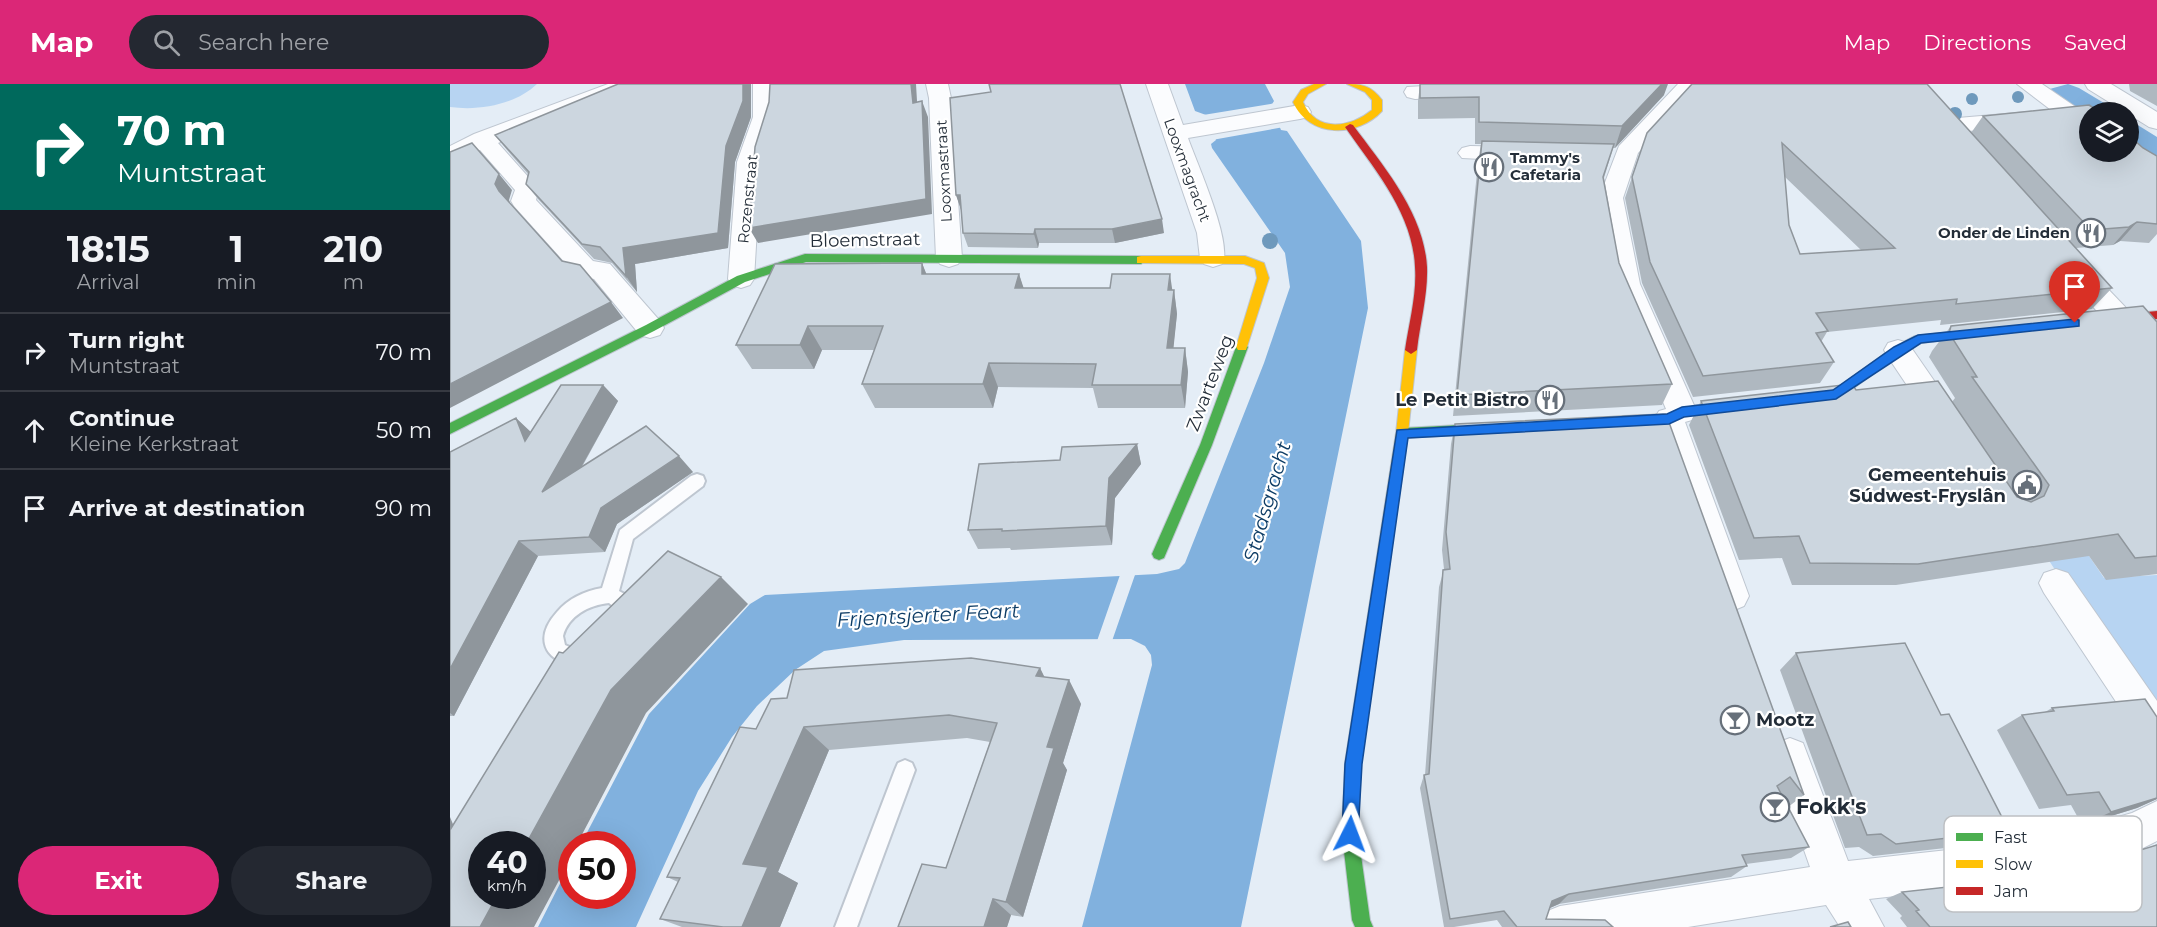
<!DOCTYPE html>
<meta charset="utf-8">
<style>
:root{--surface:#171b24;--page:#242831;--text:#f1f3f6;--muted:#9ea1a6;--line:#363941;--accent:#db2777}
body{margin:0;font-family:Montserrat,sans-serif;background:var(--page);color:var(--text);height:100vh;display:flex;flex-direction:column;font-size:22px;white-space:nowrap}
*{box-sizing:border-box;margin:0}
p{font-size:20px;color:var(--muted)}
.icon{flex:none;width:33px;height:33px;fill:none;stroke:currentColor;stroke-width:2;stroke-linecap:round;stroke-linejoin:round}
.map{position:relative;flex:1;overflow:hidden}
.side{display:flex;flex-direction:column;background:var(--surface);width:450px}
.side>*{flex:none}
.top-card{background:#00695c;color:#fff;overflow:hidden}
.fabs{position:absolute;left:1629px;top:18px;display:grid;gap:12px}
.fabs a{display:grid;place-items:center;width:60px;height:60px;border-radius:50%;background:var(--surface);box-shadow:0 6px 24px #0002;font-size:30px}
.speed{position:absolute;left:18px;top:747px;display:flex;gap:12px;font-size:30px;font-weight:700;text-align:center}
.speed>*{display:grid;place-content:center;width:78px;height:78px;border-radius:50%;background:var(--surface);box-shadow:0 6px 24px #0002;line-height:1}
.speed small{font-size:15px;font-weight:400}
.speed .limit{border:9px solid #d22;background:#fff;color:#111}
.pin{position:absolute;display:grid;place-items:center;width:51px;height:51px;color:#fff;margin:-62px -26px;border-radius:50% 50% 50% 0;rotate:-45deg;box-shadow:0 0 6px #0007}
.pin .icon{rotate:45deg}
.me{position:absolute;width:66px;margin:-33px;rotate:3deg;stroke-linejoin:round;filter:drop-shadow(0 0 4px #0008)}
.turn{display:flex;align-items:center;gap:21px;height:126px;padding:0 18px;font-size:27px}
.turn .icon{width:78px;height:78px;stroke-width:2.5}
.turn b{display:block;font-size:42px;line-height:51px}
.eta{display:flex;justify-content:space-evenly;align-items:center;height:102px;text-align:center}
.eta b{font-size:36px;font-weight:700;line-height:42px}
.button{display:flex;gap:12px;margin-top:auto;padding:12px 18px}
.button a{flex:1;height:69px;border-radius:36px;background:var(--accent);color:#fff;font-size:24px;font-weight:700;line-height:69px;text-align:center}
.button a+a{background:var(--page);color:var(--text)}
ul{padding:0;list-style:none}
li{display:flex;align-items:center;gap:18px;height:78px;padding:0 18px;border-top:2px solid var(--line)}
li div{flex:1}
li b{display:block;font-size:22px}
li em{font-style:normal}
header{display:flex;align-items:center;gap:36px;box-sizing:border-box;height:84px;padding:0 30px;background:var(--accent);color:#fff}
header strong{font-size:28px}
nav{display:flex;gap:33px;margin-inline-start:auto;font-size:21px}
.search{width:420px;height:54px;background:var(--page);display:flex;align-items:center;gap:15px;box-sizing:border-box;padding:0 21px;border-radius:33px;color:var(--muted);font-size:22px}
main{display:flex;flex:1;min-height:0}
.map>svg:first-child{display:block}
</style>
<header>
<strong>Map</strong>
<div class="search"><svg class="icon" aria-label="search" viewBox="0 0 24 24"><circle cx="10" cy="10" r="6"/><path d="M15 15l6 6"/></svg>Search here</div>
<nav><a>Map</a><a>Directions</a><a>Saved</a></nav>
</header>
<main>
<section class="side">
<div class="top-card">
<div class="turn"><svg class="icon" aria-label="right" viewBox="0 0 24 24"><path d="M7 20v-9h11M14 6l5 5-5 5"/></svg><div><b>70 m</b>Muntstraat</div></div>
</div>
<div class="eta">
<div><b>18:15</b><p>Arrival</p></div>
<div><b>1</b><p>min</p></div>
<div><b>210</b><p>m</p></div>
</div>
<ul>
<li><svg class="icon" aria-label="right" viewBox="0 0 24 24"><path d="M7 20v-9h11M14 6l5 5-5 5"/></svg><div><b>Turn right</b><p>Muntstraat</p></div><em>70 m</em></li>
<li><svg class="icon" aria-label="ahead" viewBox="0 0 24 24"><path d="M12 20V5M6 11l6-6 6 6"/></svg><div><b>Continue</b><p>Kleine Kerkstraat</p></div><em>50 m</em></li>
<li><svg class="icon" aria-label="arrive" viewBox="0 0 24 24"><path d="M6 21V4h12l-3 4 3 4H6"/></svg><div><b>Arrive at destination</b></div><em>90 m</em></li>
</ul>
<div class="button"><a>Exit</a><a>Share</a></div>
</section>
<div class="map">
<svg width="1707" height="843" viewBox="0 0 1707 843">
<rect width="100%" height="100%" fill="#e4edf6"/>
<path fill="#b7d4f2" d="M0,0h87c-22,21 -58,27 -87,23z
M1609,428l45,66 53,-3v151l-137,-210z"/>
<path fill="#81b1de" d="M735,0h80l9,17 -3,5 10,24 6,1 74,110 7,67 -127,619h-159l70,-262 -1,-10 -6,-9 -14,-7 -227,1 -80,11 -29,19 -38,36 -25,31 -34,54 -62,136h-98l33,-65 1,34h50v-52h-41l68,-130 101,-110 15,-9 392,-21 22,-5 6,-6 79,-200 26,-76 -5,-34 -73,-105 -1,-4 5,-4 -10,-25 -11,-4z
M1618,0l11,4 40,24h-29l-1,5 -43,-27z
M1678,35l29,18v23l-28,-18z"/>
<path fill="#e4edf6" d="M826,19l-1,4 9,20 -72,13 -8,-22 -7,-2z
M671,488h15l-24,69h-15z"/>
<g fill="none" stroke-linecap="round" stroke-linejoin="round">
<g stroke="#bec6d0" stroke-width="4">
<path id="lane" d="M247,390l6,2 2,5 -2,5 -70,53 -14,52 11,6 8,15c-27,86 -129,53 -81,0 12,-14 28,-21 45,-24l18,-58 71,-54zM159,519l11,9c-7,21 -32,46 -55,33l-2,-9c5,-20 26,-31 46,-33z
M455,676l7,3 3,7 -58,157h-22l60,-157 3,-7z"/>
</g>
<g stroke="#bec6d0" stroke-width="2">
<path id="street" d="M158,0h33l-3,5 -140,54 41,46 -3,11 57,61 17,3 50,57 4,7 -4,7 -10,3 -10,-3 -46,-56 -17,-3 -63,-70 -3,-5 4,-11 -35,-40 -30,11v-15l24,-12z
M303,0h22v33l-14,45 -7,117 -4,6 -9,3 -9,-3 -4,-6 9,-117 16,-45z
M476,0h22l3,14 11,160 -4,6 -9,3 -9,-3 -4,-6 -7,-160z
M696,0h22l15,41 117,-20 8,2 3,5 -3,5 -8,2 -112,19c8,23 46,107 34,126l-9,3 -9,-3 -4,-6 -3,-25z
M1012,0l8,2 3,5 -3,5 -55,3 -8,-2 -3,-5 3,-5z
M1228,0h23l-63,69 -15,45 17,86 57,128 -5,8 -7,2 64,174 -5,10 -12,5 -12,-5 -5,-10 -61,-177 5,-8 7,-2 -52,-125 -15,-86 20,-52z
M1567,0h25l38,26 3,5 -3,5 -8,2 -126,11 -8,-2 -3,-5 3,-5 8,-2 105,-9z
M1635,0h26l46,28v17l-8,-2 -61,-38z
M1020,62l51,1 8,2 4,5 -4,5 -8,2 -59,-3 -4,-5 4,-5z
M1624,176l9,3 47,49 4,7 -4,7 -10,3 -10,-3 -45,-51 -4,-6 4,-6z
M1448,256l10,3 47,68 5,8 -5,8 -10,3 -10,-3 -47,-70 -4,-7 4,-7z
M1606,485l12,4 89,128v49l-13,-6 -100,-151 -5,-10 5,-10z
M1340,654l13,5 45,118 190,-21 94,-27 25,-12v40l-18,9 -101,30 -169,19 15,28h-44l-14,-22 -138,22h-149l6,-15 15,-6 250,-39 -39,-111 6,-13z"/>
</g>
<g stroke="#bec6d0" stroke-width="2">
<path id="fast" d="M355,170l336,2 6,4 -6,4 -335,-2 -61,20 -91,49 -204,103v-11l196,-98 91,-49z
M1536,244l4,1 2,3 -2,3 -69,8 -19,10 -62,45 -31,5 -6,-5 6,-5 24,-2 61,-44 21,-11z
M792,259l6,4 -36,98 -48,113 -5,2 -5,-2 -2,-4 48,-109 36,-98z
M1290,316l6,5 -2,3 -60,8 -15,8 -46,2 -6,-5 6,-5 44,-2 15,-7z
M1049,339l6,5 -6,5 -97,5 -6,-5 6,-5z
M903,671l6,2 2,6 -3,71 12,86 3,7h-18l-3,-7 -10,-86 3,-71 2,-6z"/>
</g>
<g stroke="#bec6d0" stroke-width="2">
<path id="slow" d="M864,0h12l-18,10 -5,8c13,31 47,26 69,8v-10l-7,-8 -18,-8c17,0 25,3 35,16v11c-25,27 -73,27 -89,-9l8,-12z
M691,172h104l19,7 5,15 -23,72h-8l-2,-3 21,-69 -2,-10 -11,-4 -107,-1v-6z
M961,262l6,4 -9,83 -47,330 -2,6 -6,2 -6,-2 -2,-6 51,-330 9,-83z"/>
</g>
<g stroke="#bec6d0" stroke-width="2">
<path id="jam" d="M900,40l3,1c31,42 71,88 74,142 1,28 -7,56 -10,83l-6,4 -6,-4c4,-27 12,-56 10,-83 -2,-54 -41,-98 -70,-140z
M1707,227v8l-51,5 -6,-4 6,-4z"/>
</g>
<use href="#lane" fill="#fbfcfe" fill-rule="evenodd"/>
<use href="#street" fill="#fbfcfe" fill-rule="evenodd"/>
<use href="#fast" fill="#4caf50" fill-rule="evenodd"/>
<use href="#slow" fill="#ffc107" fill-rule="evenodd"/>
<use href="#jam" fill="#c62828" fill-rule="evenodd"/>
</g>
<g fill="#6e99bc">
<circle cx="1568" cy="13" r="6"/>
<circle cx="1522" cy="15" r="6"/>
<circle cx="1505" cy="30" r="7"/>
<circle cx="820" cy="157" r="8"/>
</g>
<path fill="#afb8c0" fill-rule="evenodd" d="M301,0v33l-16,45 -7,86 -93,16 2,28 -25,-29 -18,-4 -56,-60 -12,-15 2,-10 -21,-24 -12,-15z
M970,0l244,11 -49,53h-2l-9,30 15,85 53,121 -10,21 -209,11 25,-254 3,-18h-6v-26l-57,1v-18z
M1679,0h28v22l-27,-15z
M1533,32l150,23 10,9 14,8v78l-8,9 -29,-2 -7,4 -37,3 36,40 -20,21 -152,16 1,-5 -114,12 -6,10 13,20 -14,21 -127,14 -51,-114 -17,-85 22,-65h324zM1335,93l76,73 -61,4 -11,-29z
M506,111l208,38 -49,10h-76l-1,5 -70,-1 -5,-14 -2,-24z
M472,179l4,11h93l4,14 151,2 3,24 -4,34h12l3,24 -3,36h-87l-5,-20 -95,-1 -5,21h-118l-13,-24 12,-34h-52l-8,19h-62l-16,-24z
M1707,238v252l-51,6 -17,-24 -193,29h-104l-10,-27 -43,2 -50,-135 12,-24 155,-11 96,12 3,-4 -26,-41 3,-6 19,-25z
M153,301l15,16 -36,66 111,5 -76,52 -12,28 -67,4 -84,160h-4v-264l66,-34 14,14z
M1216,330l138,381 -16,12 21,40 -18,11 -45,6 1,2 -16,11 -172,27 -9,4 -4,11 67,8h-111l-5,-7 -43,7h-10l-24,-139 4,-13h1l14,-188 5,-18 -2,-19 9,-106 4,-20z
M687,360l4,20 -26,34 -3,47 -101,5 -1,-2 -32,1 -10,-19 92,-70z
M1346,569l145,62 68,116 -27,13 -109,12 -14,-9 -14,1 -65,-178z
M590,584l4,9 25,3 12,24 -18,59 4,7 -44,147 -12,-2 -4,12h-108l47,-59 44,-126 -23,-4 -138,12 -51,122 20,11 -18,44h-98l-22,-8 18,-37 -11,-5 89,-148z
M1602,624l105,9v82l-20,9 -55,17 -11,-20 -32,4 -42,-79 25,-15 23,-3z
M1707,760v83h-250l-7,-9 2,-2 -16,-17 16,-7 156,-17 91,-27z"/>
<path fill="#8f969c" d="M293,0h8v33l-16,45 -7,86 -93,16 2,28 -11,-16 -3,-28 103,-102z
M461,0h5l2,34 -5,-15z
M1212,0h6l-4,11 -49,53 7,-22z
M472,17l6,16 4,97 -174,29 -9,-15z
M49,90l13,16 -3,10 3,8 -13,-17 -4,-7z
M506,111h4l1,15z
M712,135l2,14 -49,10 -3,-14z
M1687,138l-17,19 -7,4 16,-18z
M585,145l4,14 -1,5 -4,-14z
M472,179l10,25 -10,-14z
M569,190l8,24 -12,-10z
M720,190l3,21 1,-5 3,24 -6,58 -4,-24 1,-58z
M161,218l12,16 -173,90v-24z
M358,242l14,24 -8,19 -14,-24z
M735,264l3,24 -3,36 -4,-23z
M539,279l9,24 -5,21 -10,-24z
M153,301l15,16 -59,106 -17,-15z
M66,334l17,16 -8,7z
M687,360l4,20 -26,34 -3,47 -6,-19 3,-48z
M229,372l14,16 -76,52 -12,28 -16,-15 12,-29z
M69,457l19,15 -84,160 -4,-3v-44z
M271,493l27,27 -102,109 -69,131h-5v12l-38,71h-54l17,-31h35v-52h-6l85,-154z
M590,584l12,24 -16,-16z
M619,596l12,24 -18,59 4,7 -44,147 -17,-15 41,-155z
M354,643l25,23 -51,122 20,11 -18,44h-38l1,-63z
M1707,714v1l-20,9 -55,17 29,-13z
M0,733l7,17 -7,5z
M1119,810l-10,10 -16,7 9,-10z
M543,815l18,16 -4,12h-23z"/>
<path fill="#ccd6df" stroke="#8f969c" stroke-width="1.5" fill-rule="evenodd" d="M168,0h125v17l-17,45 -8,87 -95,15 3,28 -26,-29 -18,-3 -56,-60 3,-12 -34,-37z
M320,0h141l2,19 9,-2 4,98 -177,29 6,-81 14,-45z
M539,0h131l42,135 -50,10h-77l-1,5 -71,-1 -3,-38h-4l-6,-97 41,-6z
M970,0h242l-40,42 -143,-4v-25l-59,1z
M1242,0h235l185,204 -156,16 1,-5 -141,14 12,18 -12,2 18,29 -131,14 -53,-114 -18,-85 15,-44zM1332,59l113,105 -95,6 -11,-29z
M1639,21l11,7h-10v40h38v-21l2,1 3,7 10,9 14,8v68l-20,-2 -8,5 -38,3 -108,-114z
M1032,57l132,3 -11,33 16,86 53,121 -215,11z
M22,59l27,31 -4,10 4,7 63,70 18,4 31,37 -161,82v-232z
M472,179v11h97l-4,14h95l2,-14h58l-2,16h6l-7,58h18l-4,37h-89l4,-21 -107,-1 -6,21h-121l21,-58h-75l-8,19h-64l39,-81z
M1693,222l14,16v234l-22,2 -17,-24 -200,30 -108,-1 -11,-27 -45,2 -53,-137 151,-17 4,6 82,-9 79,116 14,5 13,-6 5,-11 -77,-108h5l-28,-44 2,-7z
M111,301h42l-61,107 104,-66 33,30 -78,52 -12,29 -70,4 -69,128v-217l66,-34 9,23z
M1216,330l138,381 -14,-18 -13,9 32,61 -67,8 5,11 -178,28 -17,7 -6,18 59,1 8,7h-96l-13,-16 -54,8 -26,-144 5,-1 14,-204 7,-1 -4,-37 9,-108z
M687,360l-28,34 -3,48 -104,5v-2l-34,1 11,-66 81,-4 2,-13z
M218,467l53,26 -110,113 -85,154h-44v52h15l-17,31h-30v-97l109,-178 4,1z
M1455,559l36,72 8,-1 60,117 -113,13 -15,-10 -14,1 -71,-182z
M521,574l69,10 -4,8 33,4 -22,67 7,1 -48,154 -13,-3 -9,28h-86l24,-63 24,4 51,-145 -48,-8 -145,12 -61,137 25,3 -26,60h-19l-63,-8 20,-41 -13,-1 73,-150 16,2 15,-30 16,-1 7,-28z
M1695,615l12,18v81l-46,14 -12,-20 -32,3 -45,-80 32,-4 -2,-3z
M1707,761v82h-227l-14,-16 3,-1 -17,-18 156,-17z
M1398,838l3,5h-21z"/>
<path fill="#1a73e8" stroke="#114b97" stroke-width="1.5" d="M1625,235l4,1v6l-158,17 -85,56 -152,18 -15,7 -261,14 -46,326 -4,70 -2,6 -6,2 -6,-2 -2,-6 3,-70 52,-334 270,-16 15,-7 151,-17 61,-43 24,-12z"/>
<defs>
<g id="restaurant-ring" transform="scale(1.5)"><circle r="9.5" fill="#fff" stroke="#67707a" stroke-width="1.5"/><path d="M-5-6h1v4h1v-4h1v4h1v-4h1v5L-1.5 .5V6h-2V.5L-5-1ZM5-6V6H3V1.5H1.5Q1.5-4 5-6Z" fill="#67707a"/></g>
<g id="civic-ring" transform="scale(1.5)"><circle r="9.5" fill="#fff" stroke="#67707a" stroke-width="1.5"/><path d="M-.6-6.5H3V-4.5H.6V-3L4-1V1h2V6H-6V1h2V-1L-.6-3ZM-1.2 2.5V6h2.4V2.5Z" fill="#67707a"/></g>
<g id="bar-ring" transform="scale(1.5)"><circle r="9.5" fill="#fff" stroke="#67707a" stroke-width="1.5"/><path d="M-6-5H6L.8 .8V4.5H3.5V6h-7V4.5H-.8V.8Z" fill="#67707a"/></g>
</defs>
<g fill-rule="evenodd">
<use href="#restaurant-ring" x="1039" y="83"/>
<use href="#restaurant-ring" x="1641" y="149"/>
<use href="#restaurant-ring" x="1100" y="316"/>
<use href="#civic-ring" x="1577" y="401"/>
<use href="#bar-ring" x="1285" y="636"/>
<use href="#bar-ring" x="1325" y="723"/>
</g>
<g text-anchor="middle" stroke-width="4.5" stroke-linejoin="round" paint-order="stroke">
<g font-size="15" font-weight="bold" fill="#232d38" stroke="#fff" text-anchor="start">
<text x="1060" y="79">Tammy's<tspan x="1060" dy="17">Cafetaria</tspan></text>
<text x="1620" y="154" text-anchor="end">Onder de Linden</text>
</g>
<g font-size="15" fill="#232d38" stroke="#fff">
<text transform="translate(737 86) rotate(70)" y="5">Looxmagracht</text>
<text transform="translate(494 87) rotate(-93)" y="5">Looxmastraat</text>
<text transform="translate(298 115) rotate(-84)" y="5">Rozenstraat</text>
</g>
<g font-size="18" fill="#232d38" stroke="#fff">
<text transform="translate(415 156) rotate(-1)" y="6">Bloemstraat</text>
<text transform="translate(760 299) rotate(-69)" y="6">Zwarteweg</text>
</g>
<g font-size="18" font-weight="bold" fill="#232d38" stroke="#fff" text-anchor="end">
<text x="1079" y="322">Le Petit Bistro</text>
<text x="1556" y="397">Gemeentehuis<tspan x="1556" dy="21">Súdwest-Fryslân</tspan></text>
<text x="1306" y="642" text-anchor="start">Mootz</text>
</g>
<g font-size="20" font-style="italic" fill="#0d3c65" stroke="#fff">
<text transform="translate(817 418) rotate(-74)" y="7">Stadsgracht</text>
<text transform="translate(478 531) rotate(-3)" y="7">Frjentsjerter Feart</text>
</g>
<g font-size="21" font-weight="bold" fill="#232d38" stroke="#fff" text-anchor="start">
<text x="1346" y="730">Fokk's</text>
</g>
</g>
<rect x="1494" y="732" width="198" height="96" rx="9" fill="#fff" stroke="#bdc0c3" stroke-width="1.5"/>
<rect x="1506" y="749" width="27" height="8" fill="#4caf50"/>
<rect x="1506" y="776" width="27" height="8" fill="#ffc107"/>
<rect x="1506" y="803" width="27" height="8" fill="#c62828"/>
<g font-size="16" fill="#232d38">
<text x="1544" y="759">Fast</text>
<text x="1544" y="786">Slow</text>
<text x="1544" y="813">Jam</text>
</g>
</svg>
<div class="fabs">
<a><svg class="icon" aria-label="layers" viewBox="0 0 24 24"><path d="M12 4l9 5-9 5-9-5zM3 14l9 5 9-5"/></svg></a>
</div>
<div class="speed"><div>40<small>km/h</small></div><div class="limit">50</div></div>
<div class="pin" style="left:1625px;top:239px;background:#d93025"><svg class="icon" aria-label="arrive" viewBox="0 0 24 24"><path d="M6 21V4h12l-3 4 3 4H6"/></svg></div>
<svg class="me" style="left:900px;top:750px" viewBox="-20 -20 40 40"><path d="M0-17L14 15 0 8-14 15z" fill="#1a73e8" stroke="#fff" stroke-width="4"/></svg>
</div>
</main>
